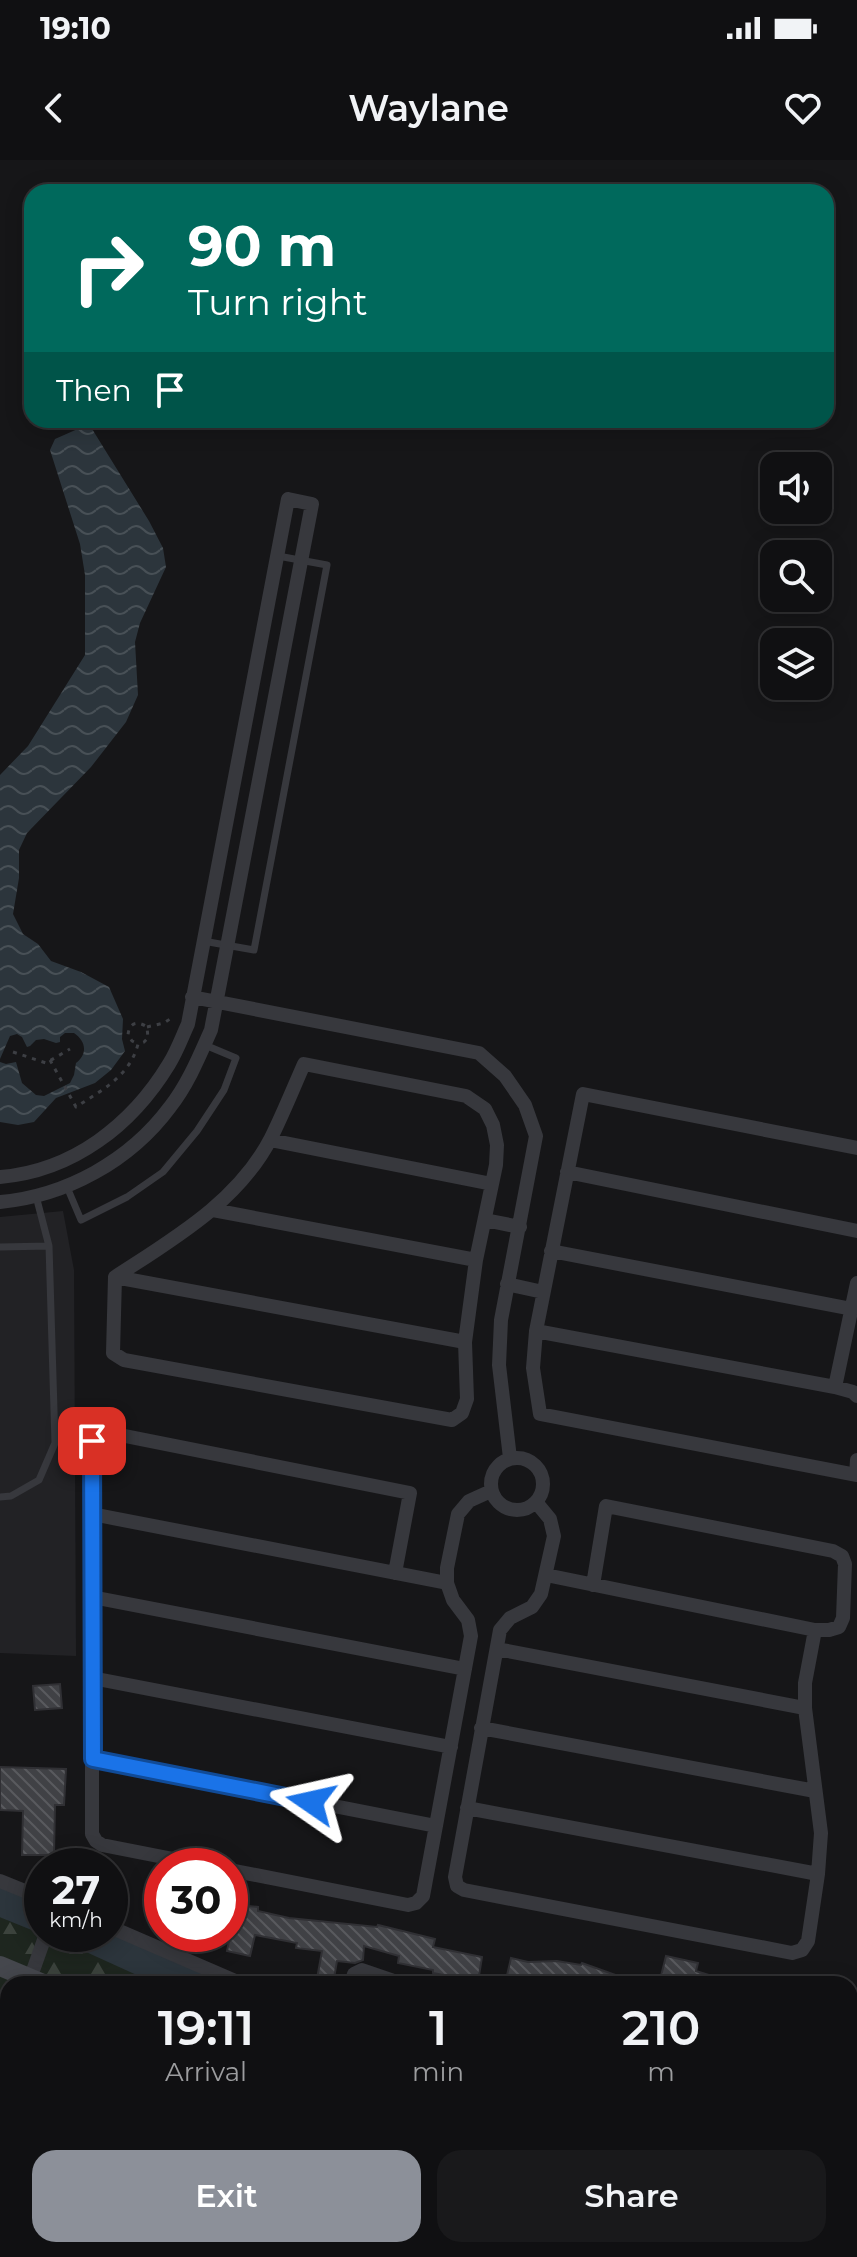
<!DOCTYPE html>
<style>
:root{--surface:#101012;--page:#19191b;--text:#f1f3f6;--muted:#9c9d9f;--line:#303032;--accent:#8c9099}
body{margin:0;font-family:Montserrat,sans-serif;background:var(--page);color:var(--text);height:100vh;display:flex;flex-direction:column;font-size:30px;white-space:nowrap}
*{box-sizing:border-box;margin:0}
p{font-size:26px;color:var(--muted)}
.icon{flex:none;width:44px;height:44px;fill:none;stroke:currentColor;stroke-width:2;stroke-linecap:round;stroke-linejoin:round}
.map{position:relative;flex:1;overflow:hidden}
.details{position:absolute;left:0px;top:1816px;width:858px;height:282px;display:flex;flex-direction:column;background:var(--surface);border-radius:24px 24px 0 0;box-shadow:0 4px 20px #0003,0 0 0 2px var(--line)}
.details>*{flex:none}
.banner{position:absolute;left:24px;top:24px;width:810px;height:244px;border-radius:24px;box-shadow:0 4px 20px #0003,0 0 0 2px var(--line);background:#00695c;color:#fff;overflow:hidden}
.tools{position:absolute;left:760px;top:292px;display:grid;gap:16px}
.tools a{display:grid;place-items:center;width:72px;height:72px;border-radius:16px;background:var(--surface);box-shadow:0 4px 20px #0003,0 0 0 2px var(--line);font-size:40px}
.speed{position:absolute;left:24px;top:1688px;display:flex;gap:16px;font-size:40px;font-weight:700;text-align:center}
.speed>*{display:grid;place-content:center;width:104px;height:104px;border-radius:50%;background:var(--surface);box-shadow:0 4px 20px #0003,0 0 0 2px var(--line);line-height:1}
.speed small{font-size:20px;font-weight:400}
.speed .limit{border:12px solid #d22;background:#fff;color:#111}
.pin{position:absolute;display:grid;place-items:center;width:68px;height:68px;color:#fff;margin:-34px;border-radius:16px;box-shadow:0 4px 12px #0006}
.me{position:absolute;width:88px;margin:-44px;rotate:281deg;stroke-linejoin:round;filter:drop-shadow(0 0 6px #0008)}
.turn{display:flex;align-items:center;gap:28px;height:168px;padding:0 32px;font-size:36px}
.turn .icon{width:104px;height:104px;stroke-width:2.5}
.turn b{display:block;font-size:56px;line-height:68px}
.then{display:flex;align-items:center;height:76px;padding:0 32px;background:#0003;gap:16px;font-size:30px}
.eta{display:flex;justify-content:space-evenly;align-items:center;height:136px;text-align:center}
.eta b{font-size:48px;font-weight:600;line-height:56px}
.cta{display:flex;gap:16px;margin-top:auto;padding:16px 32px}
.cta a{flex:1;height:92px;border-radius:24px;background:var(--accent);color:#fff;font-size:32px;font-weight:600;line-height:92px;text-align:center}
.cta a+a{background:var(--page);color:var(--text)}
.status{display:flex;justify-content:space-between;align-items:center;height:56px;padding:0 40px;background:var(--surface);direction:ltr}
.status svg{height:22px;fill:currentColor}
header{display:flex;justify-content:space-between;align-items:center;height:104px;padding:0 32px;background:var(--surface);font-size:36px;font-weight:600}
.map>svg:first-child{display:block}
</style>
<div class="status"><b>19:10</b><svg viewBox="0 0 49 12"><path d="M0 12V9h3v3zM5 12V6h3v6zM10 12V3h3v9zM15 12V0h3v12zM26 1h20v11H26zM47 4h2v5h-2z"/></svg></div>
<header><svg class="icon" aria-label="back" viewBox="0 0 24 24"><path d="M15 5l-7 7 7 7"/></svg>Waylane<svg class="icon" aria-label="heart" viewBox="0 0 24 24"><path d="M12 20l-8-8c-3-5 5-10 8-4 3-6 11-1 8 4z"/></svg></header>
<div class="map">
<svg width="857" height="2097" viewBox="0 0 857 2097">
<defs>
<pattern id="grass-dots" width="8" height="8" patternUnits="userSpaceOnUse" patternTransform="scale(2)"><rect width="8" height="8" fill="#1e261f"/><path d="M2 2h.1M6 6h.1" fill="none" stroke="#3c433d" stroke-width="1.8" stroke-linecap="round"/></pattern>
<pattern id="forest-firs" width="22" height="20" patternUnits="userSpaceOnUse" patternTransform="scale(2)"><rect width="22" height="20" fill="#1e261f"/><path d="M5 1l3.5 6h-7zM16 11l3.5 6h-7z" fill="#3c433d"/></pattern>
<pattern id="water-waves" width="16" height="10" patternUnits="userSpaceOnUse" patternTransform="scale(2)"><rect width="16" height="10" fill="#2c353c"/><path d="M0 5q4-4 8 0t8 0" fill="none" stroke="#485056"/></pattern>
<pattern id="building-back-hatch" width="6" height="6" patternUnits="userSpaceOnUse" patternTransform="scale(2)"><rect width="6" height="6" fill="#404145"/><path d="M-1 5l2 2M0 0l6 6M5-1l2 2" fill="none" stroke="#595a5e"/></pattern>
</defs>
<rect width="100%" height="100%" fill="#161618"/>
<path fill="#222225" d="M63,1051l11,59 2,386 -76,-3v-436z"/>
<path fill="url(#grass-dots)" d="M0,1933l8,3v154h362l17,7h-387z"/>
<path fill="url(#forest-firs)" d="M0,1752l171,72h-163v52l-8,-3z"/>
<path fill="url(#water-waves)" d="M89,264l60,97 14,27 3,19 -26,56 -5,19 3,53 -12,27 -35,45 -64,66 -8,17v28l-6,36 10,20 15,10 13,17 30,11 28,15 14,32 -1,20 3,12 -14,19 -16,13 -39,15 -22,24 -16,3 -18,-3v-60l6,2 10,-2 6,21 14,12 8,1 26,-13 4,-8 2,-12c12,-9 10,-22 -2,-30h-9l-5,4v5l-4,1 -12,-4 -8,1 -6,6 -3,1 -5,-10 -5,-3 -7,2 -10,23v-284l28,-29 57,-91v-80l-5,-31 -30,-94 5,-11z
M0,1873l8,3v60l-8,-3z
M370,2090h178l16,7h-177z"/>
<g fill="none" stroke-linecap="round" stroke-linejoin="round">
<path stroke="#2c353c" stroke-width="32" d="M0,1740l42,17
M85,1774l110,50
M794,2097l4,-7"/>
</g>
<path fill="url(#building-back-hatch)" stroke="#303034" stroke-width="2" d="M60,1524l2,24 -27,2 -2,-24z
M0,1607l66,2 -2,36h-9l-1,50h-32l1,-44 -23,-1z
M237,1745l21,2v4l31,7 88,9 1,-2 57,14 -2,8 49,10 -4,25 -45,-9v-3l-35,-7 1,-7 -35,-10 -1,14 -8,3 -18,-2 -4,23h-17l6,-33 -26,-3 1,-5 -42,-8 -5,21 -23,-5 3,-15h4z
M666,1796l32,7 -2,8 32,10 -1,3h-68z
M511,1798l17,4 29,-1 24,4 1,-2 53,19v2h-130z"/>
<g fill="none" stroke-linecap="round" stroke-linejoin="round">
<path stroke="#3d3f44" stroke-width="3" stroke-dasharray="4 6" stroke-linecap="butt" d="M147,867l17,-4 9,-6
M13,892l33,11 24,-14
M50,900l26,47c26,-17 54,-31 62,-63l6,-2 4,-4 -1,-11c-10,-7 -18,-4 -19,8l4,6 6,3
M850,1978l7,-21"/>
<path stroke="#37383d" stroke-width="7" d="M203,781l51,9 73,-385 -49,-9
M67,1027l14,33 46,-23 36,-25 34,-41 27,-41 12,-32 -31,-13
M0,1087l49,-1
M0,1337l11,-1 28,-16 16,-37 -6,-197 -13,-50"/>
<path stroke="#37383d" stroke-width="14" d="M192,837l287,56 26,23 20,29 11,31 -35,184 -2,45 11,93
M304,904l162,32 19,13 8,16 4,20 -1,20 -20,95 -11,82 2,57 -5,14 -10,7 -328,-60 -11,-7 2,-76c58,-38 123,-75 156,-139 12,-24 22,-49 33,-74z
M270,980l222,44
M857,988l-274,-54 -47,237 -3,37 7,46 316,61 1,-15
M567,1012l290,59
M0,1017c73,-6 132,-52 169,-113 8,-13 13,-27 19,-40l100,-525 24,5 -101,526c-12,27 -23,54 -41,77 -40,54 -104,89 -170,95
M213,1050l263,50
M485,1060l35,7
M551,1091l301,58
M115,1117l350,65
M507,1124l36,8
M536,1171l299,56 18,5 4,4
M835,1227l22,-104
M491 1324a26 26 0 1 1 52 0a26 26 0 1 1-52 0Z
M536,1342l14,17 4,17 -13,58 -9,13 -22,11 -10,12 -45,247 2,9 7,4 328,63 10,-3 6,-9 10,-67 3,-41 -16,-125v-25l10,-53h14l10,-3 4,-9 2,-54 -3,-8 -9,-5 -227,-45 -13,79
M92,1354l355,69
M546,1415l269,55
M92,1437l373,72
M497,1489l308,59
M92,1518l359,69
M481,1568l334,63
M93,1599l343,67
M467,1648l351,66
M209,1706l-107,-21 -6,-4 -4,-7v-393l5,-6 8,-3 305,61 -15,80
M230,1710l178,35 8,-2 7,-7 48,-260 -3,-16 -15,-20 -6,-17v-15l11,-54 11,-13 22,-10
M0,1721l42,17
M110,1767l132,57
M30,1819l16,-45
M351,1824l3,-10 8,-4 38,13
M827,2097l2,-7"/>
<path stroke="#45474d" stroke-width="20" d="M0,1806l43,18
M700,2090l18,7"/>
</g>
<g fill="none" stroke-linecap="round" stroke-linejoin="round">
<g stroke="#114b97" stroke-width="20">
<path id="route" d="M92,1281l1,318 218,43"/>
</g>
<use href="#route" stroke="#1a73e8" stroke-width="14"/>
</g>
</svg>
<div class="tools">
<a><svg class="icon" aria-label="sound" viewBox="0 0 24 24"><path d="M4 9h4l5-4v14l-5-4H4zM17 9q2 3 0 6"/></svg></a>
<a><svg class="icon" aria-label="search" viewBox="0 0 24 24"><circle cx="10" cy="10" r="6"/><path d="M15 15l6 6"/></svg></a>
<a><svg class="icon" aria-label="layers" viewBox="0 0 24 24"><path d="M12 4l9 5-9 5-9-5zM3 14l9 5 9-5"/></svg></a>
</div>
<div class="speed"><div>27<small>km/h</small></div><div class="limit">30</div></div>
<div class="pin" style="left:92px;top:1281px;background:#d93025"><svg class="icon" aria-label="arrive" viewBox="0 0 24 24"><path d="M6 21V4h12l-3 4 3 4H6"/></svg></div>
<svg class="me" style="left:311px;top:1642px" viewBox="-20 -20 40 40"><path d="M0-17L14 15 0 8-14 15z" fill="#1a73e8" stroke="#fff" stroke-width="4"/></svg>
<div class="banner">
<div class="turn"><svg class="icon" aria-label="right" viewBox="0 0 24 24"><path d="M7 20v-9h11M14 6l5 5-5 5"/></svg><div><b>90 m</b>Turn right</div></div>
<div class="then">Then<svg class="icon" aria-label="arrive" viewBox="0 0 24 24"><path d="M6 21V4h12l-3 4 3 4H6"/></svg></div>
</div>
<section class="details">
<div class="eta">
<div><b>19:11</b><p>Arrival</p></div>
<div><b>1</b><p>min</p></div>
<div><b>210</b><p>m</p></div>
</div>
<div class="cta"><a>Exit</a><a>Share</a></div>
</section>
</div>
